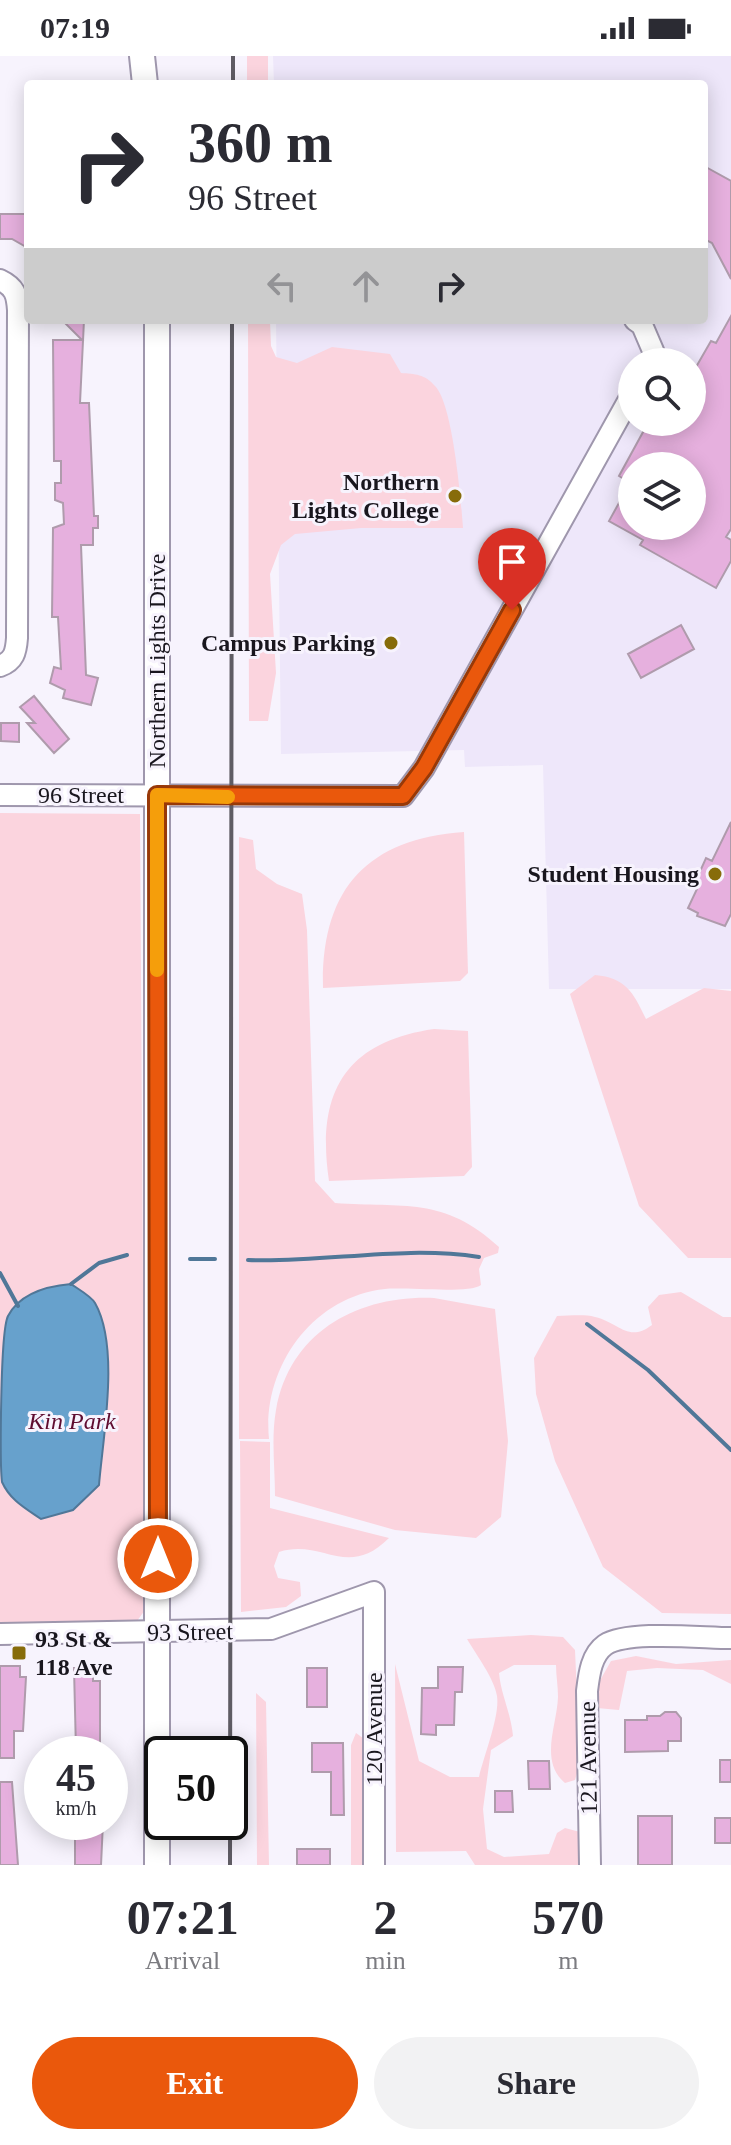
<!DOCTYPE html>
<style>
:root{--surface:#fff;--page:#f2f2f3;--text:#2b2b33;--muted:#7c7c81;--accent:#ea580c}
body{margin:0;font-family:Georgia,serif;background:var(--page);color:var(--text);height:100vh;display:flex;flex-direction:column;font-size:30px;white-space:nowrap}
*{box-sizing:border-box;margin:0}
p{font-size:26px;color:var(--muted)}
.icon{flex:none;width:44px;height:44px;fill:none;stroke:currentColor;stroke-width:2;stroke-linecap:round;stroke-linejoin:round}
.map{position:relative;height:1809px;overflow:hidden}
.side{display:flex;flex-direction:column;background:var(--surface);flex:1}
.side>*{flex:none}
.guide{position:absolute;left:24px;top:24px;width:684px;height:244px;border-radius:8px;box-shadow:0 4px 20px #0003;background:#fff;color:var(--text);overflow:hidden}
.tools{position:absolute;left:618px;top:292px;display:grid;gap:16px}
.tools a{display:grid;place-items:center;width:88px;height:88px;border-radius:50%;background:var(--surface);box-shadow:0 4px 20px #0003;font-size:40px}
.speed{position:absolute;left:24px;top:1680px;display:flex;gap:16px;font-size:40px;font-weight:700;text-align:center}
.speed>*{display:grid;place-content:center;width:104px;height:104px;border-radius:50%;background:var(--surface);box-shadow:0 4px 20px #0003;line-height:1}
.speed small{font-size:20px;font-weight:400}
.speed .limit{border:4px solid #111;border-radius:12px;background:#fff;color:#111}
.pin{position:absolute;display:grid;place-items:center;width:68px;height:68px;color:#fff;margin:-82px -34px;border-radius:50% 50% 50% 0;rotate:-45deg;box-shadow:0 0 8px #0007}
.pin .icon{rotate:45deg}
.me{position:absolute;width:88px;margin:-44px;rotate:0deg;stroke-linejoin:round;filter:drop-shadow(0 0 6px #0008)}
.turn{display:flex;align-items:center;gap:28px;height:168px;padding:0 32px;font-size:36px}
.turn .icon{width:104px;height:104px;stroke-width:2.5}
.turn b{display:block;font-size:56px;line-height:68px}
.lanes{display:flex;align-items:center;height:76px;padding:0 32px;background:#0003;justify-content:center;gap:40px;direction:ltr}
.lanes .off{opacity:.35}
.eta{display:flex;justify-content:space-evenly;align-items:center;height:136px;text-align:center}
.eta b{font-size:48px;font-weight:600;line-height:56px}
.primary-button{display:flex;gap:16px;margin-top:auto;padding:16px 32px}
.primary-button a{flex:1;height:92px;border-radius:48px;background:var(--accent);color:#fff;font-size:32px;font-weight:600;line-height:92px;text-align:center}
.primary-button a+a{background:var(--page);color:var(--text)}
.status{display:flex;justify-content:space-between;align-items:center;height:56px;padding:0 40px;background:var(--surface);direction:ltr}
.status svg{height:22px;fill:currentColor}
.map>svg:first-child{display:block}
</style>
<div class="status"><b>07:19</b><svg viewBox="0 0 49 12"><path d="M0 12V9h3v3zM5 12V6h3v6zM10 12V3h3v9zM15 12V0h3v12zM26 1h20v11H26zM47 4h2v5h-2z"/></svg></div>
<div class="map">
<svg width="731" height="1809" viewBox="0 0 731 1809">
<rect width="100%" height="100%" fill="#f7f3fd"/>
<path fill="#eee7fa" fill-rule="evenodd" d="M273,0h458v933h-182l-6,-224 -78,2 -1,-17 -183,4 -5,-434h428v-236h-430zM632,306h60v60h-60zM632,410h60v60h-60z"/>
<path fill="#fbd4de" d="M247,0h21v28h-21z
M248,264h22l1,26 5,11 21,6 35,-16 58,7 11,19c14,1 24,1 34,13 18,18 26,114 28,142h-102l-66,6 -14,11 -11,29 6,99 -8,48h-19z
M0,757l140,1 5,796 -8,11 -137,2z
M464,776l4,141 -8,8 -137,7c-2,-98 43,-149 141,-156z
M239,781l14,3 3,29 21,15 25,10 5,36 8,251 20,22c68,5 109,-7 164,44l-1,6 -14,5 -5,11 2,16c-11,9 -76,2 -96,4 -74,8 -123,80 -116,150h-30z
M595,919c31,3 38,17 51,44l58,-31 27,3v267h-43l-49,-52 -69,-212z
M434,973l34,2 4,136 -8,9 -135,5c-13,-87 15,-139 105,-152z
M681,1236l42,25h8v297l-69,-1 -59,-46 -48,-106 -19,-67 -2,-36 23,-42c12,0 27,-2 38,1 25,6 33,26 57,8l-4,-18 11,-12z
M434,1242l61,11 13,132 -7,76 -25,21 -81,-8 -120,-34c0,-28 -4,-58 1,-86 14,-79 83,-115 158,-112z
M240,1385l30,1v66l119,30c-42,42 -67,0 -110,14l-5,14 4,12 22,4 1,14 -15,11 -45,5z
M531,1579l32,2 12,13 5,113 -5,17 -10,3c-26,-22 -8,-57 -7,-86 0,-11 -2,-22 -2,-32h-42l-15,8c2,22 12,40 14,63l-22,14 -8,59 4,40 17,8 45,-3 8,-21 8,-5 15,4v33h-105l-9,-14 -70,1 -1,-188 24,97 31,16h29c5,-22 21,-61 18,-81 -3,-18 -20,-40 -30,-57z
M636,1600l40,8 55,-4v24l-28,-14 -46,-2 -30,3 -8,39 -22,-2 1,-24 13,-23z
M256,1637l10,9 3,163h-12z
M356,1677l11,8v124h-16v-120z"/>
<path fill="#67a1cc" stroke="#507798" stroke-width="2" d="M71,1228c7,5 20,12 24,19 25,44 8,133 4,182l-26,25 -32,9c-16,-11 -31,-19 -39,-37 -2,-16 -2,-150 6,-166 12,-23 40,-30 63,-32z"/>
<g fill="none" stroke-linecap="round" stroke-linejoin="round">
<path stroke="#507798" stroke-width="4" d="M190,1203h25
M248,1204c78,3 153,-15 231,-3
M0,1217l18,33
M71,1228l28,-21 28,-8
M587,1268l61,46 83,80"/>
</g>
<path fill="#e6b0de" stroke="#af9bac" stroke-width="2" fill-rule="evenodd" d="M704,110l27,15v98l-19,-36 -8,-4z
M0,158h28v34l-16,-9h-12z
M731,260v213l-5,8 5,3v21l-15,27 -76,-43 3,-5 -34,-19 21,-38 -11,-7 29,-53 12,7 5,-8h27v-48l19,-33 5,2zM632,410h60v60h-60z
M62,264h22l-4,83h9l5,113h4v12h-5v17h-12l5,130 12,3 -7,27 -28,-7 2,-8 -15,-7 4,-16 7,2 -3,-52h-6l1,-89 11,-4 -1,-21 -8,-3v-17h6v-22h-7l-1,-121h29z
M681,569l13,24 -53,29 -13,-24z
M34,640l35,43 -15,14 -27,-30h8l-15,-16z
M1,667h18v19l-18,-1z
M731,766v92l-6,12 -28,-10 1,-3 -10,-5 9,-19 -4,-2 13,-29 6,3z
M0,1610h20v11h6l-3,54h-9v27h-14z
M438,1611h25l-1,25h-7l-1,33h-18v10l-15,-1 1,-46h16z
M74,1612h19v13h7v70h-24z
M307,1612h20v39h-20z
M665,1656h11l5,6v23h-13v10l-43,1v-32h22v-4h13z
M312,1687h31l1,72h-13v-43h-19z
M720,1704h11v22h-11z
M528,1705h21l1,28h-21z
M0,1726h12l6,83h-18z
M495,1735h17l1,21h-18z
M638,1760h34v49h-34z
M715,1762h16v25h-16z
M75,1766h28l-2,43h-26z
M297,1793h33v16h-33z"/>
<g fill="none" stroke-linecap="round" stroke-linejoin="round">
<g stroke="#9f97ad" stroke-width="24">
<path id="minor" d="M0,224c15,7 17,15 18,30l-1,328c-1,14 -3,23 -17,28
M635,264l7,5 12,28 -4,9
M0,739l403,1 21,-28 208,-374
M0,1578l271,-5 103,-37v273
M590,1809l-3,-174c2,-16 4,-36 18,-46 23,-15 97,-7 126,-7"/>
</g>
<g stroke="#9f97ad" stroke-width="28">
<path id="major" d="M142,0l3,28
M157,264v1545"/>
</g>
<use href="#minor" stroke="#fff" stroke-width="20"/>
<use href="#major" stroke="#fff" stroke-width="24"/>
<path stroke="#5f5c64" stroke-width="4" d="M233,28v-28
M230,1809l2,-1545"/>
</g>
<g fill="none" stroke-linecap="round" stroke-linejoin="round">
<g stroke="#983908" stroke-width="20">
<path id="route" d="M158,1503l-1,-764 246,1 21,-28 88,-158"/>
</g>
<use href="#route" stroke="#ea580c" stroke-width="14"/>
<path stroke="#f59e0b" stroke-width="14" d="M157,914v-175l71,2"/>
</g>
<g fill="#876c0a" stroke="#f7f3fd" stroke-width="3">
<circle cx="455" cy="440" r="8"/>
<circle cx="391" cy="587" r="8"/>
<circle cx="715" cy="818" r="8"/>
<rect x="11" y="1589" width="16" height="16" rx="4"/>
</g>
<g text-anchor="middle" stroke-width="6" stroke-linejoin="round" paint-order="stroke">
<g font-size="24" font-weight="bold" fill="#19161e" stroke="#f7f3fd" text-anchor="end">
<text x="439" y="434">Northern<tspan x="439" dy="28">Lights College</tspan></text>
<text x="375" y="595">Campus Parking</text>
<text x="699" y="826">Student Housing</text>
<text x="35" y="1591" text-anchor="start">93 St &amp;<tspan x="35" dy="28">118 Ave</tspan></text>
</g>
<g font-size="24" fill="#19161e" stroke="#f7f3fd">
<text transform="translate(157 605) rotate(-90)" y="8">Northern Lights Drive</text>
<text x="81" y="747">96 Street</text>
<text transform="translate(190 1576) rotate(-1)" y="8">93 Street</text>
<text transform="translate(374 1673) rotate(-90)" y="8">120 Avenue</text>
<text transform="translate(588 1702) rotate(-91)" y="8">121 Avenue</text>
</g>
<g font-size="24" font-style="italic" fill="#5f0c30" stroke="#f7f3fd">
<text x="72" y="1373">Kin Park</text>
</g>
</g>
</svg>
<div class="tools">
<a><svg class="icon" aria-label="search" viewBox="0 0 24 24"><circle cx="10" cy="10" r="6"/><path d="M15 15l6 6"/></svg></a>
<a><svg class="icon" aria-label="layers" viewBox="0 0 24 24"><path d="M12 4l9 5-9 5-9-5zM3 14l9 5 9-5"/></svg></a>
</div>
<div class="speed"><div>45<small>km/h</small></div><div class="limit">50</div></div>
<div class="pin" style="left:512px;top:554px;background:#d93025"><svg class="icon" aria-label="arrive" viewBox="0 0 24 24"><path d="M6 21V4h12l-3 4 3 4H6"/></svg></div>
<svg class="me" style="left:158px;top:1503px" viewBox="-20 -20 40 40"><circle r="17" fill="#ea580c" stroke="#fff" stroke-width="3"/><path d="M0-11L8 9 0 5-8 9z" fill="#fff"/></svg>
<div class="guide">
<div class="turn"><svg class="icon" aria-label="right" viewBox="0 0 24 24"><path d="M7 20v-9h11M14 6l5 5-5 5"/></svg><div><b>360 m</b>96 Street</div></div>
<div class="lanes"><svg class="icon off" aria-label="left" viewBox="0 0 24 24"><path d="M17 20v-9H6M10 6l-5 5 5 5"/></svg><svg class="icon off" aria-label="ahead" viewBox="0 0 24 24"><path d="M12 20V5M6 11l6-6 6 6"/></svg><svg class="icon" aria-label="right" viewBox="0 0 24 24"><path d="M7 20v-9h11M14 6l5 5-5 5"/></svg></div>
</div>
</div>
<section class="side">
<div class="eta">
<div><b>07:21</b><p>Arrival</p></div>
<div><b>2</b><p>min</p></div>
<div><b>570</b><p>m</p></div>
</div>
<div class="primary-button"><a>Exit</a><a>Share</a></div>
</section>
